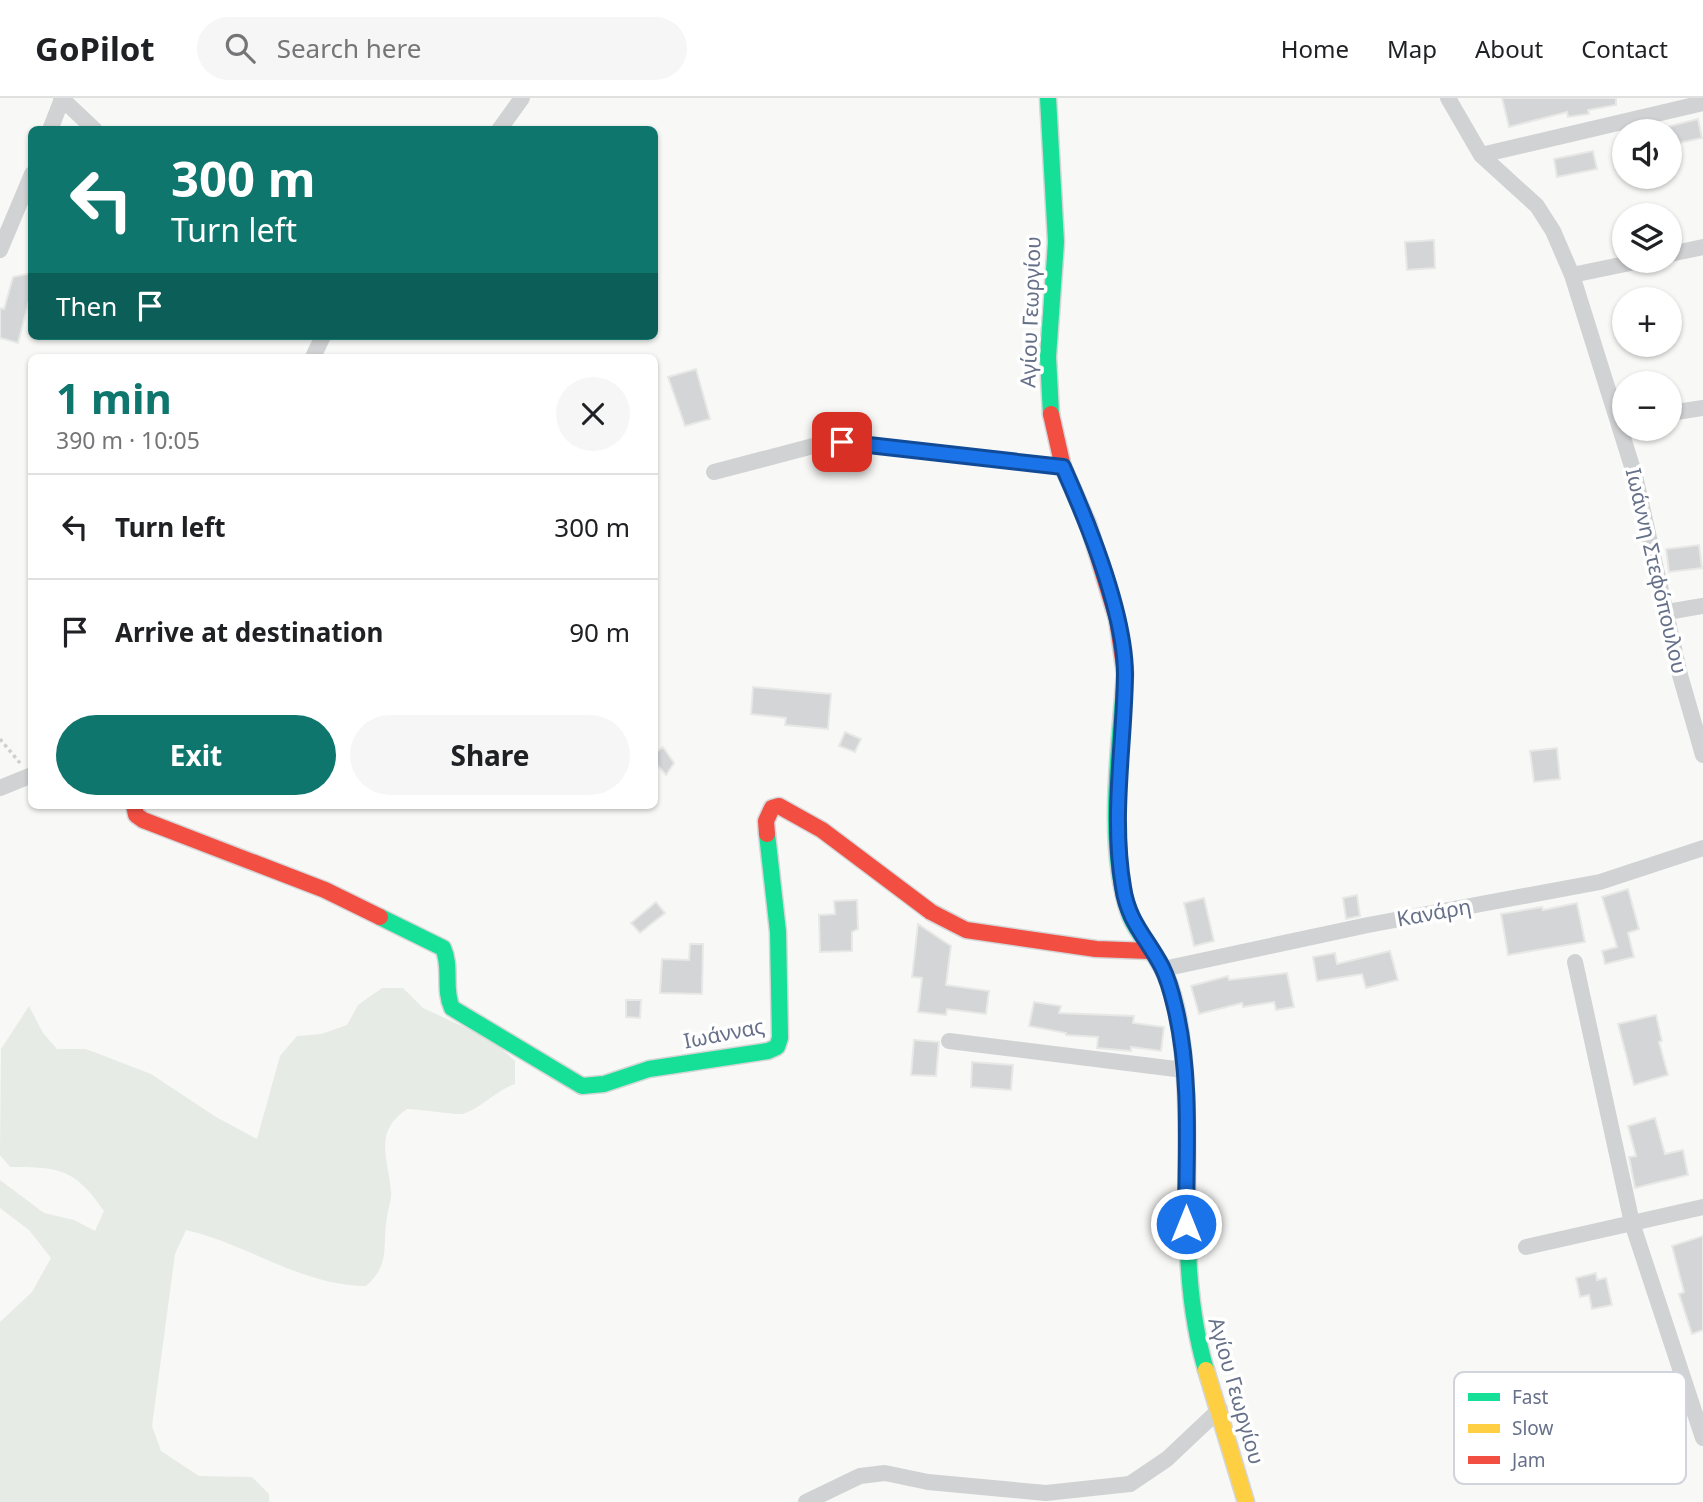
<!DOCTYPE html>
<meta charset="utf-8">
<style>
:root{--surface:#fff;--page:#f6f6f6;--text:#202124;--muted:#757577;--line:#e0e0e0;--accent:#0f766e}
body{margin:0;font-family:"Noto Sans",sans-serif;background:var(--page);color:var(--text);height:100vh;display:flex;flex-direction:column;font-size:26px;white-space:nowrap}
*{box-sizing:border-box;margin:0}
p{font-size:23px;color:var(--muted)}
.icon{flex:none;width:38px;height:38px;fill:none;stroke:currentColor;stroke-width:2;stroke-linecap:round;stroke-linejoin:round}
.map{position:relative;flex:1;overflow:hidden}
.drawer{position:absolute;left:28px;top:256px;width:630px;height:455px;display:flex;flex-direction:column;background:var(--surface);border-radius:10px;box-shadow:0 2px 5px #0004}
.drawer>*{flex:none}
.hud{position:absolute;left:28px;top:28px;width:630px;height:214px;border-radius:10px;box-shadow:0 2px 5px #0004;background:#0f766e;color:#fff;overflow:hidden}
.fabs{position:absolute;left:1612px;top:21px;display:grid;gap:14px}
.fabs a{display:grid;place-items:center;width:70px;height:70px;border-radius:50%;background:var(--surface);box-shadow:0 2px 5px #0004;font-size:35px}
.pin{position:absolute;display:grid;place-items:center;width:60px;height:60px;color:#fff;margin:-30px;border-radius:14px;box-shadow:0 4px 10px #0006}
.me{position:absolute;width:77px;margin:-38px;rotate:0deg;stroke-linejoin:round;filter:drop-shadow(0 0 5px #0008)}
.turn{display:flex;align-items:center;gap:24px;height:147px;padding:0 28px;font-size:32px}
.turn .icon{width:91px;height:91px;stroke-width:2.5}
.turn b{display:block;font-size:49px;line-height:60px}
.then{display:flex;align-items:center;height:66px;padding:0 28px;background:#0003;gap:14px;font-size:26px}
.round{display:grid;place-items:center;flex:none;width:74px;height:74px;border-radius:37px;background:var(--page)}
.head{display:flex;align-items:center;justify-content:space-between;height:119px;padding:0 28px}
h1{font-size:42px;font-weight:700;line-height:52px;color:var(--accent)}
.action{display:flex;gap:14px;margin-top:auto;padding:14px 28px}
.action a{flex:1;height:80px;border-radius:42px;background:var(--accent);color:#fff;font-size:28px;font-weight:700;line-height:80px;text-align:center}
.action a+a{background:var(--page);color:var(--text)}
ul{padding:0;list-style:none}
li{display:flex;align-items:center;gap:21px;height:105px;padding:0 28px;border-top:2px solid var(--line)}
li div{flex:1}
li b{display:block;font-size:26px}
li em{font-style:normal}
header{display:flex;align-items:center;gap:42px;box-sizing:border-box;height:98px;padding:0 35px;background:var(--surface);border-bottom:2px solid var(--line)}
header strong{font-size:33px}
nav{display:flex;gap:38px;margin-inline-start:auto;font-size:24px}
.search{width:490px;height:63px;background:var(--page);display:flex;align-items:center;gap:18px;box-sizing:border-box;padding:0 24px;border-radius:38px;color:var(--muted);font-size:26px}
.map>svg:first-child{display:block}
</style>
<header>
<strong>GoPilot</strong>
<div class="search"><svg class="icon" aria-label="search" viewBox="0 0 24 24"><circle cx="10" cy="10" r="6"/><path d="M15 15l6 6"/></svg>Search here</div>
<nav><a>Home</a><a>Map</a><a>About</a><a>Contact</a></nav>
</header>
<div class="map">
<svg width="1703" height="1404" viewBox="0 0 1703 1404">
<rect width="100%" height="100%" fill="#f8f8f7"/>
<path fill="#e6ebe5" d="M382,890h21l20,20 69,32 23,21v23c-20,7 -36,26 -53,30 -5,1 -45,-5 -55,-5 -34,23 -19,49 -16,82 1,8 -3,18 -4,26 -5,30 4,47 -21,69 -64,0 -118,-42 -180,-56l-11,24 -23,172 9,25 38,25 53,1 17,17v8h-269v-180l32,-30 19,-34 -22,-28 -29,-22v-28l44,33 30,7 21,11 9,-20c-29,-42 -44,-44 -94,-44l-10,-12 1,-106 28,-43 14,27 14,16h29l65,25 65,43 41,22 23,-83 17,-20 24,-2 26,-9 11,-20z"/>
<path fill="#d4d5d7" stroke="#e8e8e6" stroke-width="2" d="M1502,0h114v7l-28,5 1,4 -21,3 -1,-5 -58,15z
M1698,21l4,19 -32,7v-19z
M1593,53l4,18 -40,8 -3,-18z
M1434,142l1,28 -28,2 -2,-28z
M32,175v28l-3,-1 -11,43 -18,-5v-30l4,1 9,-32z
M696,271l14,50 -25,7 -17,-49z
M1699,447l3,23 -33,4 -3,-23z
M753,589l78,7 -3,35 -43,-4 1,-7 -35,-4z
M845,634l16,7 -6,13 -16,-6z
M663,649l11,16 -8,12 -12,-14v-7z
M1557,650l3,31 -26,3 -4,-31z
M1628,791l11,40 -11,4 6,24 -29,7 -3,-13 15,-4 -15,-50z
M1357,797l3,21 -14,3 -3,-21z
M1204,800l10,43 -20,5 -10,-43z
M857,802l1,29 -6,3v19l-32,1 -1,-37 16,-1 -1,-13z
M656,804l9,11 -25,20 -9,-10z
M1577,805l8,39 -77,13 -7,-41 41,-7 1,3z
M918,826l33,22 -5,39 43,6 -3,23 -39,-5 -1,6 -28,-3 4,-34 -10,-1z
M690,846h13l-1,50 -42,-1 2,-34 27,1z
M1390,853l8,29 -32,8 -4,-14 -45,7 -4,-24 22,-4 2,11z
M1287,875l7,34 -18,3 -2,-8 -31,5 -1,-4 -43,11 -8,-28 37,-10 1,4z
M626,902h15l-1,18 -14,-1z
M1034,904l27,4 -2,7 75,3 -1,7 31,4 -3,24 -30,-4v4l-34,-3 1,-11 -32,-2v-2l-37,-7z
M1656,917l6,26 -3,1 9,33 -34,10 -16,-61z
M914,942l25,2 -3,34 -25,-1z
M972,964l41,3 -2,25 -40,-3z
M1655,1020l10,36 18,-4 5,25 -53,13 -6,-31 7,-1 -8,-30z
M1703,1138v94l-11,4 -13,-40 5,-2 -12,-46z
M1596,1175l1,7 9,-2 6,27 -20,4 -3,-14 -9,2 -4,-19z"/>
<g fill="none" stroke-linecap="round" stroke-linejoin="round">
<g stroke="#d4d6d7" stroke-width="19">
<path id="fast" d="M1048,0l8,144 -8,115 3,57
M1123,562l2,13c-5,72 -20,174 5,243 7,17 22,33 31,50 14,24 19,60 22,87 11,106 -8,213 23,317
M380,819l63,31c9,19 0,41 9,60l130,78 22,-2 45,-15 119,-18 9,-4 3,-9 -2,-106 -11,-98"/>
</g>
<g stroke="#d4d6d7" stroke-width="19">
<path id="slow" d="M1206,1272l40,132"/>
</g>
<g stroke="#d4d6d7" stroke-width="19">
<path id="jam" d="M1051,316l12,53 25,57 29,95 6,41
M134,707l2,10 7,5 182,70 55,27
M767,736l-1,-13 6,-13 7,-2 43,24 109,82 35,18 130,19 54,2"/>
</g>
<path stroke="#cfcfd0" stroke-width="3.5" stroke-dasharray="3.5 3.5" stroke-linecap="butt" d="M0,641l20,24"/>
<path stroke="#d1d2d3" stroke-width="16" d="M61,0l34,32
M1448,0l33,57 56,51 16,25 19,44 63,201 45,199 23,80
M50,32l12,-31
M499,32l23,-32
M1481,57l222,-52
M0,152l32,-76
M1670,156l33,-7
M1572,177l68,-14
M313,259l10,-21
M1670,315l33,-5
M714,374l103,-27 25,-3 221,25
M1667,514l36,-6
M0,690l32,-13
M1575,864l57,261 71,215
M1163,871l205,-44 232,-43 103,-34
M949,943l235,29
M1526,1149l177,-40
M806,1404l54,-26 25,-3 43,9 118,11 84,-9 37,-25 53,-50"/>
<use href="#fast" stroke="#16e098" stroke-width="16"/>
<use href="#slow" stroke="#ffcf43" stroke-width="16"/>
<use href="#jam" stroke="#f24e42" stroke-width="16"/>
</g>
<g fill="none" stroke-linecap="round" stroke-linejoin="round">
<g stroke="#114b97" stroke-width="18">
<path id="route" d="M842,344l221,25c25,56 62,147 62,208 -1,71 -14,141 -2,212 5,35 24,51 39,80 6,12 10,27 13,40 17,70 11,146 11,217"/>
</g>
<use href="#route" stroke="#1a73e8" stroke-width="12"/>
</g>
<g text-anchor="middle" stroke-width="7" stroke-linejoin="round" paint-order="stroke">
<g font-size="21" fill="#667089" stroke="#fff">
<text transform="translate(1031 214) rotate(-88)" y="7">Αγίου Γεωργίου</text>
<text transform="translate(1656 473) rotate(77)" y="7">Ιωάννη Στεφόπουλου</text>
<text transform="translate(1434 815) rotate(-10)" y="7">Κανάρη</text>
<text transform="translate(724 936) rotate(-11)" y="7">Ιωάννας</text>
<text transform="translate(1236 1293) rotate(74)" y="7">Αγίου Γεωργίου</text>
</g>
</g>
<rect x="1454" y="1274" width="232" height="112" rx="10" fill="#fff" stroke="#d1d4dc" stroke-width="2"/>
<rect x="1468" y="1295" width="32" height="8" fill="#16e098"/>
<rect x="1468" y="1326" width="32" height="9" fill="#ffcf43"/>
<rect x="1468" y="1358" width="32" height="8" fill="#f24e42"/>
<g font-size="19" fill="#667089">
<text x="1512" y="1306">Fast</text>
<text x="1512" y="1337">Slow</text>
<text x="1512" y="1369">Jam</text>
</g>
</svg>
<div class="fabs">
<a><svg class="icon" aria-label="sound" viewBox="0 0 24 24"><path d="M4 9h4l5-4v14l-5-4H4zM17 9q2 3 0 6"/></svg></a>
<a><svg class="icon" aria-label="layers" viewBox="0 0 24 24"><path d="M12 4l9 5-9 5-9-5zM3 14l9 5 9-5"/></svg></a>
<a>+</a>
<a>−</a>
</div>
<div class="pin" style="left:842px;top:344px;background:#d93025"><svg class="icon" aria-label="arrive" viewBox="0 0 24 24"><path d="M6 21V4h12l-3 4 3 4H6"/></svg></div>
<svg class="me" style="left:1186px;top:1126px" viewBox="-20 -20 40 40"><circle r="17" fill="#1a73e8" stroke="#fff" stroke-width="3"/><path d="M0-11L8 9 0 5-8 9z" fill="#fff"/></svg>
<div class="hud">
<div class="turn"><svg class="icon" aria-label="left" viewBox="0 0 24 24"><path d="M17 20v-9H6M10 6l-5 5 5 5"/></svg><div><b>300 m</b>Turn left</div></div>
<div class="then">Then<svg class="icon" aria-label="arrive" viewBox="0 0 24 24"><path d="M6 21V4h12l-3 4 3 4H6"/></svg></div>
</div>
<section class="drawer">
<div class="head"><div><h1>1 min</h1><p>390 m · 10:05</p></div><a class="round"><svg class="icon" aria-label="close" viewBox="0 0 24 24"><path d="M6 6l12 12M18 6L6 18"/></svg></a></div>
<ul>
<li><svg class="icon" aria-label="left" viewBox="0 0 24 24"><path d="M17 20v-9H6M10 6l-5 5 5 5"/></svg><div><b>Turn left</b></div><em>300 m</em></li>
<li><svg class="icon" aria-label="arrive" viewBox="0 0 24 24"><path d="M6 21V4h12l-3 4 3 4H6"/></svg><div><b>Arrive at destination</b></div><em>90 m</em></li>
</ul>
<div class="action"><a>Exit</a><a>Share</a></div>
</section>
</div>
